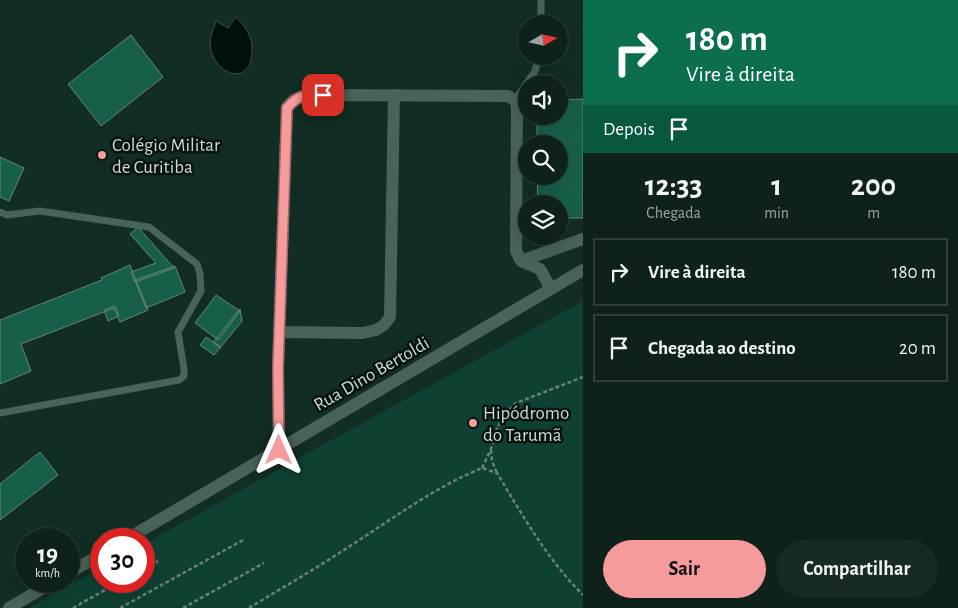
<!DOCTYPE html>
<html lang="pt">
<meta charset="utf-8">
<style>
:root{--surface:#0e221b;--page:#172a24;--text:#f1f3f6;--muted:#9ba4a3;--line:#2e3f3a;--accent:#f59b9c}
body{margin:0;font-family:"Alegreya Sans",sans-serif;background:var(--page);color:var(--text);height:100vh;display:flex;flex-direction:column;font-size:19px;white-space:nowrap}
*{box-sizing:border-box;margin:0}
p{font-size:16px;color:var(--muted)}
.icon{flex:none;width:28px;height:28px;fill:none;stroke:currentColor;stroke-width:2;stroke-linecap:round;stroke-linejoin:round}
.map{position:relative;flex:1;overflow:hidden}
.side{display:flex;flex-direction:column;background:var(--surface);width:375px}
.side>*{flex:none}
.banner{background:#0b6e4f;color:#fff;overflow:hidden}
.needle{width:32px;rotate:81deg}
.buttons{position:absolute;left:518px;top:15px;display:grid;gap:10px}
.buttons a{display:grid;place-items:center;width:50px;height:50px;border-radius:50%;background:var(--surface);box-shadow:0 5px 20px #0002,0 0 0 1px var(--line);font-size:25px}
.speed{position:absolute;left:15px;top:528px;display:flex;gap:10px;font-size:25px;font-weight:700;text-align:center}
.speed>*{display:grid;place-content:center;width:65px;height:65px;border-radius:50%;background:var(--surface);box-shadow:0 5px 20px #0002,0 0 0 1px var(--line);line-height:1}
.speed small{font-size:12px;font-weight:400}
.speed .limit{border:8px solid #d22;background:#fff;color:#111}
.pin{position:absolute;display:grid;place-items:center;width:42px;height:42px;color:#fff;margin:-21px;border-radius:10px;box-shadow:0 2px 8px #0006}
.me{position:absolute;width:55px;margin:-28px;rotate:0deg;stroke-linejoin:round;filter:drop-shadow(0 0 4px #0008)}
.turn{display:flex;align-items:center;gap:18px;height:105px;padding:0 20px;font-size:22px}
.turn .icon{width:65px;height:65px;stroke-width:2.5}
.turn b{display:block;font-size:35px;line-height:42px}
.then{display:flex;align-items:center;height:48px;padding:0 20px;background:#0003;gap:10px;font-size:19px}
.eta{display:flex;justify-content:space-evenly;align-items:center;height:85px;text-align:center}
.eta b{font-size:30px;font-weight:600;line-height:35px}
.cta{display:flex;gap:10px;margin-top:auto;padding:10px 20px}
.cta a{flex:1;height:58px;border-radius:30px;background:var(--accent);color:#111;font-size:20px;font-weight:600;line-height:58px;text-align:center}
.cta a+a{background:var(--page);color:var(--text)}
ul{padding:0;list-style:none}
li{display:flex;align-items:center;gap:15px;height:68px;margin:0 10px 8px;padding:0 10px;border:2px solid var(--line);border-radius:0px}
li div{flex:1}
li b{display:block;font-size:19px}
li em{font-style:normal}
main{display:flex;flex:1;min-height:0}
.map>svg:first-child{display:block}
</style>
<main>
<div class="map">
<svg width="583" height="608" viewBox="0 0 583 608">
<rect width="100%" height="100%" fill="#122e24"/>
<path fill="#0e4133" d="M583,301v307h-554l72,-40v13h43v-37z"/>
<path fill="#00110b" stroke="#3d4d47" d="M236,17c9,9 15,17 16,30 2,47 -48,25 -41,-11 1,-5 4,-10 5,-15l12,7z"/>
<path fill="#185f4b" stroke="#678479" d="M131,35l32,42 -62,49 -33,-42z
M583,99v119h-24v-14h-21l-1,-28h22v-32h-22v-28h22v-16z
M0,157l24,11 -15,33 -9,-4z
M138,227l36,41 -39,14 -4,-10 25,-9 -26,-29z
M130,265l18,45 -28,12 -6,-14 -93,36 10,27 -31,13v-64l102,-40 -1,-2z
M175,266l10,26 -39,16 -11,-28z
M216,295l24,16 -22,29 -23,-17z
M115,306l4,10 -11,5 -4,-11z
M240,309l2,12 -22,27 -7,-6z
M206,337l15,10 -7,8 -14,-10z
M40,452l18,23 -58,45v-36z"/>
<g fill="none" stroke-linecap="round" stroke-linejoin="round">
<path stroke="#6b8178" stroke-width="2.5" stroke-dasharray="4 2.5" stroke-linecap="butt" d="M491,450l1,11 5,12
M482,468l9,-19 6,-20 7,-15 12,-11 67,-26
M144,569l14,-8
M73,608l48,-27
M120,608l125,-69
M183,608l81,-45
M249,608c33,-20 66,-39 98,-60 44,-28 86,-60 135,-80l15,5c26,43 50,86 86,122"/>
<path stroke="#496359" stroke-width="7" d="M541,0v24
M515,100l20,-29 4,-15
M0,212l7,3 33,-4 109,16 48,37 3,10 1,17 -23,41 6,37v7l-5,4 -179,33"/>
<path stroke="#496359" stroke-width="12" d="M521,261l62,-22
M279,332l83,1 14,-3 8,-5 6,-8 4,-222
M279,449l-1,-81 9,-261 7,-7 11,-5 203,1 7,4 2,7 -1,144 5,10 19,8 11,20
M127,539l456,-269
M69,573l32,-19
M9,608l46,-27"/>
</g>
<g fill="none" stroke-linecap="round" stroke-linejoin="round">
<g stroke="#9f6565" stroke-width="12">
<path id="route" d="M279,450l-1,-82 9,-260c12,-14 19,-13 36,-13"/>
</g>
<use href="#route" stroke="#f59b9c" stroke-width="9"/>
</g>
<g fill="#f59b9c" stroke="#08130f" stroke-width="2">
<circle cx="102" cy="155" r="5"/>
<circle cx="473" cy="423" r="5"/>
</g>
<g text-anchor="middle" stroke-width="5" stroke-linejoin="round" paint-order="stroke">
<g font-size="19" fill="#cadad3" stroke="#08130f" text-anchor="start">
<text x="112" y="151">Colégio Militar<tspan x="112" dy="22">de Curitiba</tspan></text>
<text x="483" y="419">Hipódromo<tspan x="483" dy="22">do Tarumã</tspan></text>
</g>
<g font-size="19" fill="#cadad3" stroke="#08130f">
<text transform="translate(371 373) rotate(-30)" y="7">Rua Dino Bertoldi</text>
</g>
</g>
</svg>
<div class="buttons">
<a><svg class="needle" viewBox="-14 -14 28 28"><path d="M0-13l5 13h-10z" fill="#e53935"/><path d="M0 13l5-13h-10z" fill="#9ba4a3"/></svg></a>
<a><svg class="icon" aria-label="sound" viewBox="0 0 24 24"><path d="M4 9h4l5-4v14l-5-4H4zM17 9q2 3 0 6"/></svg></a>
<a><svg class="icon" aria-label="search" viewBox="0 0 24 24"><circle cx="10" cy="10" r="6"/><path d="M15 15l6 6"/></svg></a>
<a><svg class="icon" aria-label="layers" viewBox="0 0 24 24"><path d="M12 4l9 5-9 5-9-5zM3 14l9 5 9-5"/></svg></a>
</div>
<div class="speed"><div>19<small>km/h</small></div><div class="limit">30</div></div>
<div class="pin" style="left:323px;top:95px;background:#d93025"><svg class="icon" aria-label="arrive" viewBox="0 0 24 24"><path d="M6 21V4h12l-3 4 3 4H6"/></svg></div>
<svg class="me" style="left:279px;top:450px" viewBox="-20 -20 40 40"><path d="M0-17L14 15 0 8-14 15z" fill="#f59b9c" stroke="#fff" stroke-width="4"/></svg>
</div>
<section class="side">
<div class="banner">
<div class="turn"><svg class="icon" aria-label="right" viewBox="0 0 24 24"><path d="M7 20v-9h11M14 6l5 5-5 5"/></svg><div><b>180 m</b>Vire à direita</div></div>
<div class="then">Depois<svg class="icon" aria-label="arrive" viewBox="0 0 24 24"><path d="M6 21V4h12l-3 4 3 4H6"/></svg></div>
</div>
<div class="eta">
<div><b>12:33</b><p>Chegada</p></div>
<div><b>1</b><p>min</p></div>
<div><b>200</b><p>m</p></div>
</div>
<ul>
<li><svg class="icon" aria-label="right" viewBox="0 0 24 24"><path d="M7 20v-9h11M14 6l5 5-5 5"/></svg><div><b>Vire à direita</b></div><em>180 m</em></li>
<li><svg class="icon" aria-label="arrive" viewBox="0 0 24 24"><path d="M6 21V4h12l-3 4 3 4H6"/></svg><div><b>Chegada ao destino</b></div><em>20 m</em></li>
</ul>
<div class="cta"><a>Sair</a><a>Compartilhar</a></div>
</section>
</main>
